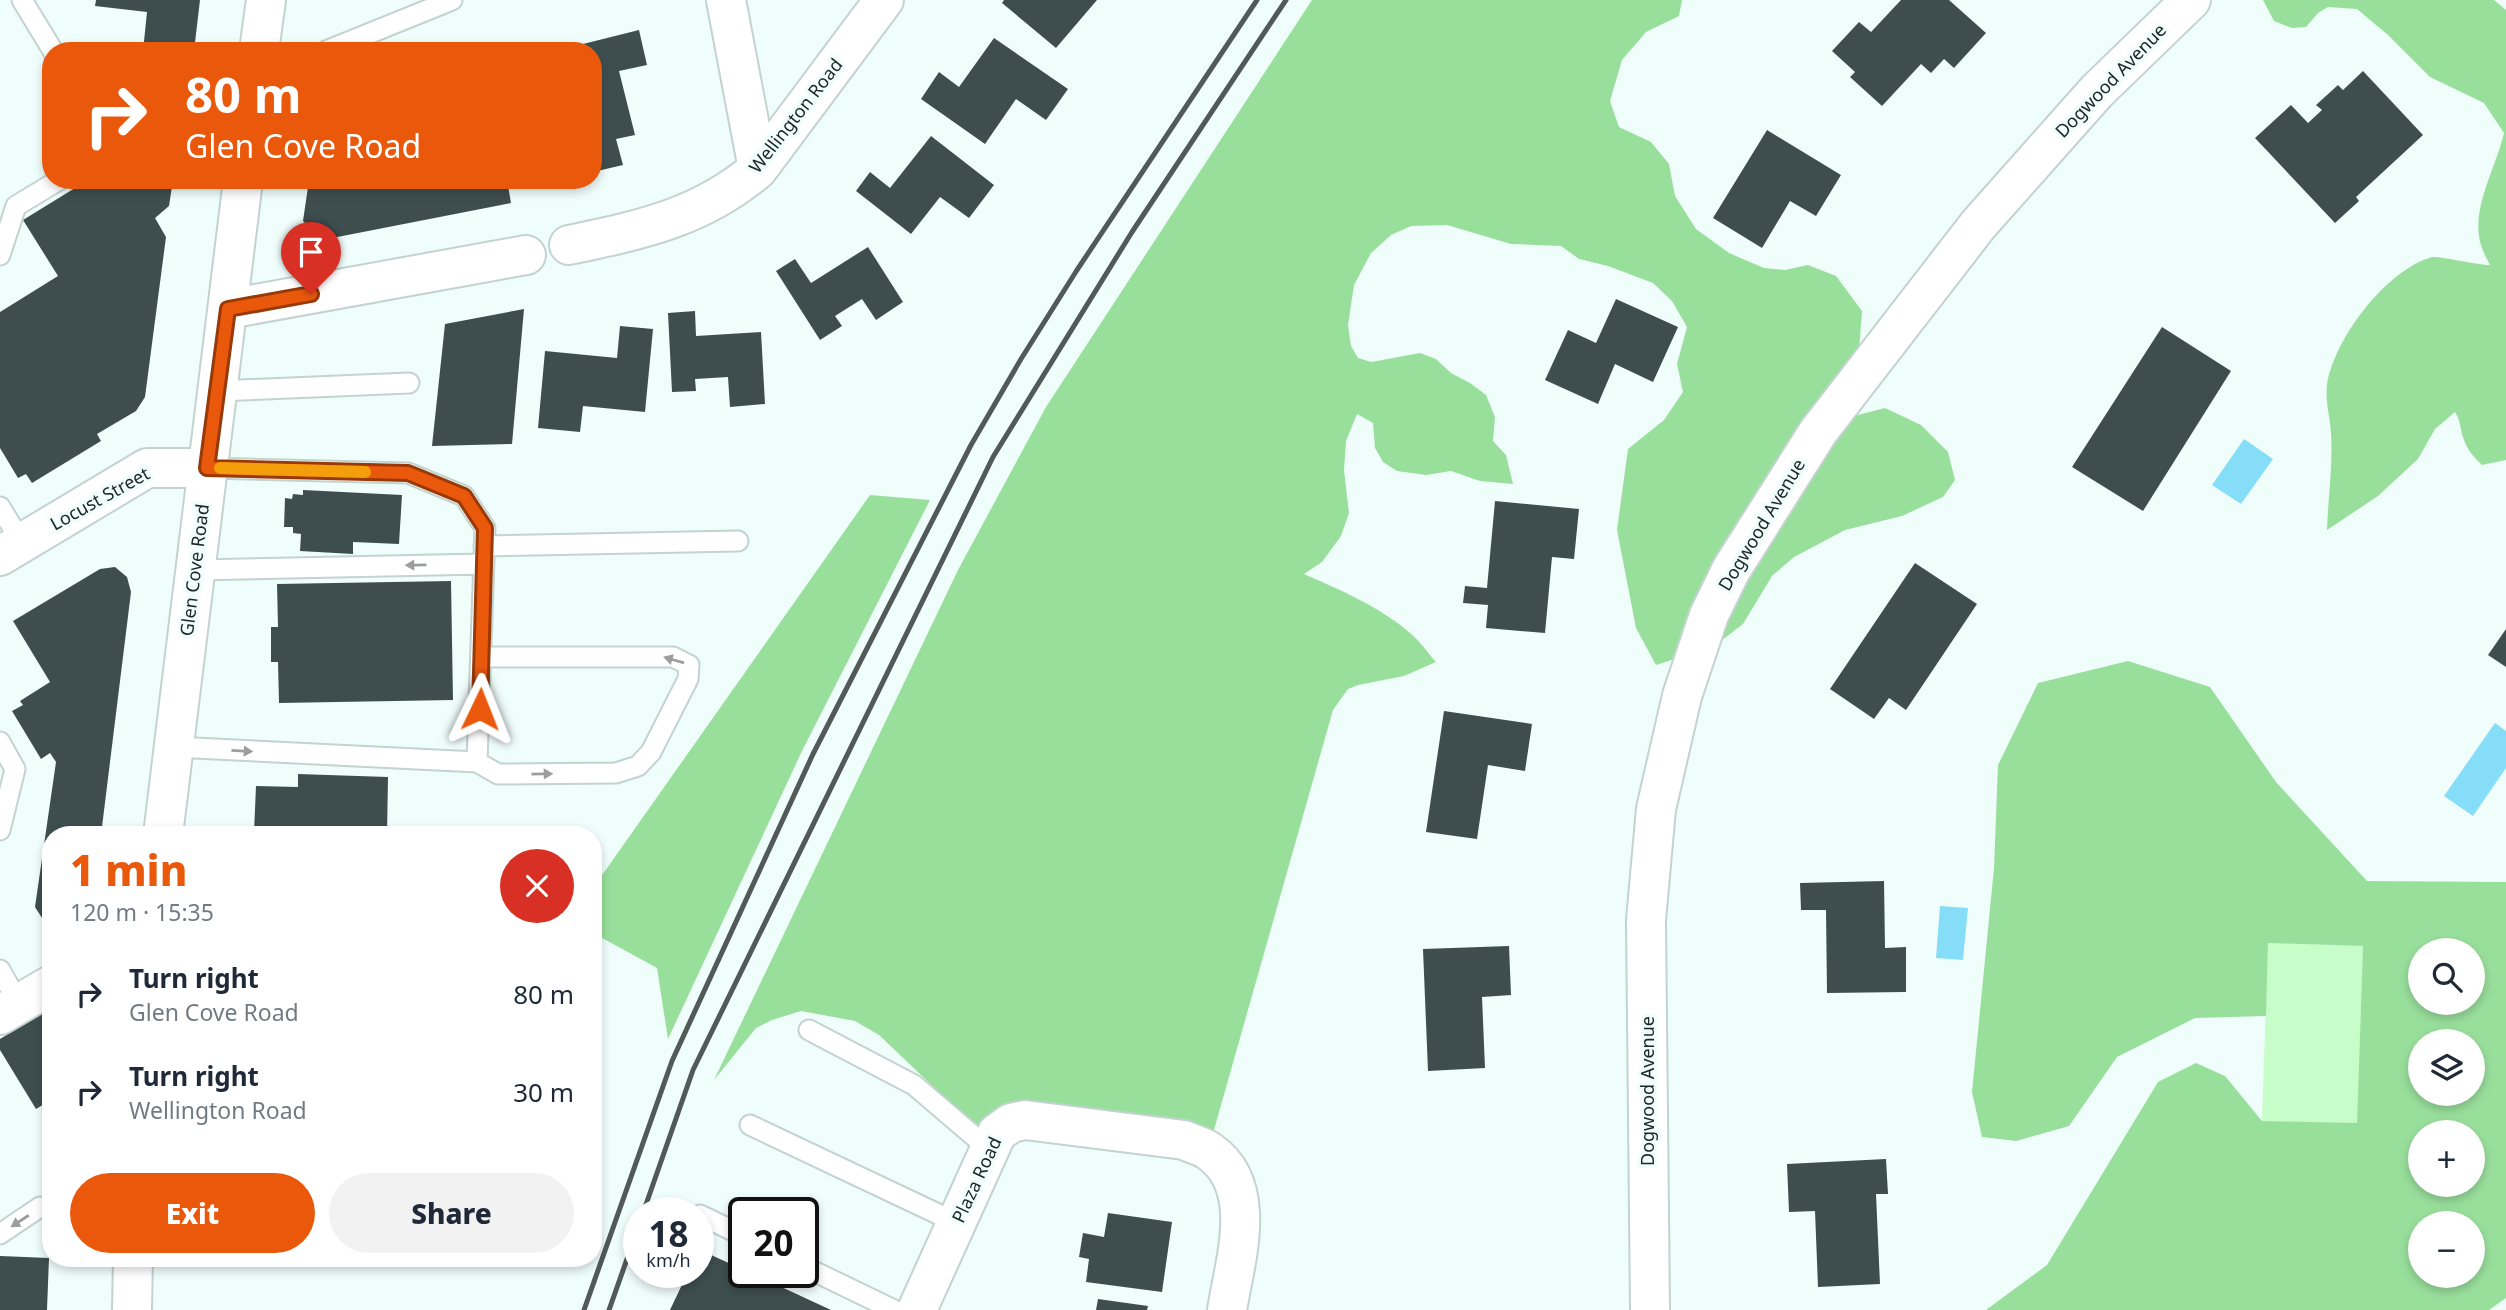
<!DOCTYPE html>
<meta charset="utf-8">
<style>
:root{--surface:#fff;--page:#f2f2f3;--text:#1f2937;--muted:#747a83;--accent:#ea580c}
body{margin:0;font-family:"Noto Sans",sans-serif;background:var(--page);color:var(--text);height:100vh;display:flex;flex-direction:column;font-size:26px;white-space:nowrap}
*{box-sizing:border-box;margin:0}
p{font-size:23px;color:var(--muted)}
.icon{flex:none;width:38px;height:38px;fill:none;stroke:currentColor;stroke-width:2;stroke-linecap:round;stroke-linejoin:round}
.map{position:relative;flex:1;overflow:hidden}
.panel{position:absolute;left:42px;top:826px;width:560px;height:441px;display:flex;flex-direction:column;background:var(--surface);border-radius:28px;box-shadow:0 4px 10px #0003}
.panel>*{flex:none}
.top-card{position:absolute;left:42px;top:42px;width:560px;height:147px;border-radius:28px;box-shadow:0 4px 10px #0003;background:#ea580c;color:#fff;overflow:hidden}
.tools{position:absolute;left:2408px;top:938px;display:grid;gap:14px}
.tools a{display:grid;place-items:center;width:77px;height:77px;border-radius:50%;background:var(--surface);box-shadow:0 4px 10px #0003;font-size:35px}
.speed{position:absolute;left:623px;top:1197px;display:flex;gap:14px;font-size:35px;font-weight:700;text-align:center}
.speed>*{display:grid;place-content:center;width:91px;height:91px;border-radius:50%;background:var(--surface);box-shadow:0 4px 10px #0003;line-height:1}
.speed small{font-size:18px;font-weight:400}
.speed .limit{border:4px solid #111;border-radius:10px;background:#fff;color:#111}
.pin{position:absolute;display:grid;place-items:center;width:60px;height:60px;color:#fff;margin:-72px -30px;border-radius:50% 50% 50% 0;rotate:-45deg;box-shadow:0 0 7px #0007}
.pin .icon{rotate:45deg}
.me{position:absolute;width:77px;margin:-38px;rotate:2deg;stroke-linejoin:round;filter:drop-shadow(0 0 5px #0008)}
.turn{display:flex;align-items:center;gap:24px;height:147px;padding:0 28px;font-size:32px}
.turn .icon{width:91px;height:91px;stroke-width:2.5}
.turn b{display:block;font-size:49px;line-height:60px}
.round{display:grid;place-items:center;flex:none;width:74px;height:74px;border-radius:37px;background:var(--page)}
.overview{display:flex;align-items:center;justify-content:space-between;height:119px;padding:0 28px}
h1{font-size:42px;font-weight:800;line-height:52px;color:var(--accent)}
.button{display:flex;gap:14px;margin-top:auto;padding:14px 28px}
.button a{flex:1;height:80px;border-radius:42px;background:var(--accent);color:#fff;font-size:28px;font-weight:800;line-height:80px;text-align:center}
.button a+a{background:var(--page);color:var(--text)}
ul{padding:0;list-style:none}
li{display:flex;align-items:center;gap:21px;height:98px;padding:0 28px}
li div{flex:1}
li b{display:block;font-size:26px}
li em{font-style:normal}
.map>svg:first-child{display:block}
</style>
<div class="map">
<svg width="2506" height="1310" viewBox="0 0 2506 1310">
<rect width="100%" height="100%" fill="#f0fefb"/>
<path fill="#c7fdc9" d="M2268,943l95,3 -6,178 -95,-3z"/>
<path fill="#99df9c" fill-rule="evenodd" d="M1312,0h370l-3,16 -33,16 -24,28 -12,41 9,26 32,15 18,22 6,32 21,33 33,24 35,15 21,2 23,-5 28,11 26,35 -3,40 -21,34 -25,22 -21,41 58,-31 35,-9 36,17 27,27 7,28 -12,17 -41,19 -57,14 -51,27 -22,19 -29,48 -30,23 -57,18 -20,-37 -19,-98 11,-81 36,-29 19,-28 -6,-28 10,-37 -15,-26 -19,-18 -45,-17 -29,-7 -18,-13 -50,-2 -64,-19 -36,1 -20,9 -20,18 -17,32 -6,40 3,21 7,12 13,4 49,-9 16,6 15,14 19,10 16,12 9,22 -2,24 13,14 7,29 -33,-3 -29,-10 -25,4 -29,-4 -14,-9 -8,-14 -2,-25 -16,-9 -11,27 -2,29 5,43 -8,23 -19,26 -18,12c36,16 75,32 106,59 10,8 17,19 26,29l-32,14 -46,9 -10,4 -15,21 -125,441 -183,-31 -37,19 -109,-104 -24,-14 -54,-10 -29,9 -16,8 -42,52 244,-510 88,-163z
M2263,0h231l12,10v450l-24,5c-8,-8 -14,-14 -18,-25 -4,-10 -3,-19 -9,-28l-20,17 -17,30 -40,37 -51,34c1,-32 6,-66 4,-97 -1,-17 -6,-31 -4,-48 7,-46 59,-115 105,-128 7,-1 46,8 58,8 -3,-6 -7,-13 -9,-20 -11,-35 15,-77 23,-112l-20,-30 -54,-26 -42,-42 -31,-26 -29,-2 -10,6 -12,14 -14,1 -18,-7z
M870,495l60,5 -128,251 -134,288 -11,-71 -64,-35v-45z
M2128,661l82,26 66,95 91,99 139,1v416l-17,12h-503l61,-45 111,-183 38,-19 29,13 37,45 95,2 6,-177 -95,-3 -2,73 -71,2 -78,39 -48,69 -53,15 -34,-4 -10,-45 22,-224 4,-103 40,-82zM2473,950v53h-53v-53zM2473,1041v53h-53v-53zM2473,1132v53h-53v-53zM2420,1223h53v53h-53z"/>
<path fill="#85ddf7" d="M2244,439l29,20 -32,45 -29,-19z
M2495,723l11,8v37l-33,48 -29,-20z
M1940,906l28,2 -5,52 -27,-2z"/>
<path fill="#3e4e4f" d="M96,0h104l-6,51h-51l4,-39 -52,-6z
M1004,0h93l-41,48 -54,-45z
M1901,0h48l37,33 -32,35 -10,-9 -13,14 -10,-9 -39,42 -32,-29 5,-5 -23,-21 27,-29 12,10z
M639,30l8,35 -28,6 16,64 -19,4 7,26 -30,7v-121l-34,-1z
M994,38l74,51 -22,31 -30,-21 -31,45 -64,-45 18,-27 20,15z
M2363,71l60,64 -67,62 3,4 -24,22 -80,-85 36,-33 17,18 14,-13 -6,-5 22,-20 5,5z
M1767,130l74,45 -25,41 -26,-15 -28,47 -49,-30z
M931,136l63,49 -25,33 -29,-21 -29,37 -55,-43 14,-19 20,16z
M88,180h85l-4,26 -14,12 11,19 -21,160 -9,14 -39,23 4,7 -69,42 -6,-9 -8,4 -18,-30v-136l58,-36 -35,-56z
M309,180h198l4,23 -189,37 -19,-19z
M868,247l35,55 -27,18 -14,-21 -27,17 7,10 -22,14 -44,-69 19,-12 16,24z
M1616,299l62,28 -25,55 -38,-18 -17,40 -53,-24 23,-50 28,13z
M524,309l-12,135 -80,2 13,-122z
M695,311l1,25 65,-4 4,72 -35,3 -2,-30 -33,2 1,12 -24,1 -4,-79z
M620,326l33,3 -8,83 -62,-6 -3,26 -42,-4 7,-77 72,7z
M2162,327l69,44 -88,140 -71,-44z
M303,490l99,5 -3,49 -46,-2v12l-53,-3 1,-17 -8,-1v-6h-9l1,-29 7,1 1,-5 10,1z
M1495,501l84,8 -5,50 -22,-2 -7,76 -59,-5 2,-23 -25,-2 2,-17 22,2z
M1915,563l62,41 -71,106 -17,-12 -15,21 -44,-30z
M115,567l12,10 4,15 -30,243h-50v97l-16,-25 21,-145 -6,-9 -9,6 -29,-48 11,-6 -3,-4 30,-19 -37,-61 87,-52z
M451,581l2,119 -174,3 -1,-41h-7v-35h7l-1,-43z
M2506,629v38l-18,-12z
M1444,711l88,13 -7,47 -37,-6 -11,74 -51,-7z
M298,774l90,3 -1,58 -133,-3 2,-46 42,1z
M1884,881l1,67 21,-1v45l-79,1 -1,-83h-25l-1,-27z
M1509,946l2,49 -29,2 3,71 -57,3 -5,-122z
M51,1008v92l-15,9 -36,-59v-11z
M1886,1159l2,35h-12l4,90 -62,3 -3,-76 -26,1 -2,-48z
M1108,1213l64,9 -10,70 -76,-10 3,-23 -10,-2 4,-24 21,4z
M698,1249l46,21v2h5l82,38h-161l18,-38h10z
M0,1256l49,2 -2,52h-47z
M1098,1299l50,7 -1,4h-51z"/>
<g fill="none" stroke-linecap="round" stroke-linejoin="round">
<g stroke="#c2d3d0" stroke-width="23">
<path id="service" d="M22,0l31,51
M326,51l126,-51
M0,255l16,-49 43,-26
M217,391l192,-8
M0,507l22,36
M484,546l254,-5
M195,570l289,-6
M0,742l15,27 -15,61
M174,747l303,15 8,-234 -21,-32 -56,-23 -201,-5
M477,762l21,12 118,-1 22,-7 13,-14 37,-73 1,-14 -16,-8h-191
M0,970l19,34
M809,1030l105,55 76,65
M750,1125l207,98
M700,1215l44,21
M0,1234l40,-27
M803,1266l91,44"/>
</g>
<g stroke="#c2d3d0" stroke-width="42">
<path id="minor" d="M726,0l32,169
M569,245c71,-15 132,-27 189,-76l126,-169
M228,309l298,-54
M0,556l147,-88h60
M0,1015l51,-30
M917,1310l80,-177 14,-10 14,-3 159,20c8,4 18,6 25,11 51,35 26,109 18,159
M1650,1310l-4,-390 10,-111 26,-113 27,-81 22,-45 87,-138 160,-207 119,-134 94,-91"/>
</g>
<g stroke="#c2d3d0" stroke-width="42">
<path id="primary" d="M259,51l7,-51
M163,835l80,-655
M132,1310l1,-52"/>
</g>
<use href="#service" stroke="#fff" stroke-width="19"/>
<use href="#minor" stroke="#fff" stroke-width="38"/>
<use href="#primary" stroke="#fff" stroke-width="38"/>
<path stroke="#515a59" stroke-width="5" d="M643,1213l50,-143 300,-613 139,-225 154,-232
M584,1310l88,-249 141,-307 158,-309 50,-86 56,-89 180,-270
M609,1310l30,-85"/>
</g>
<defs><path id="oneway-solid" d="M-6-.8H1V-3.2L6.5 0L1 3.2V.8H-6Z" transform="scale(1.75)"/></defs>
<g fill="#9b9e9d">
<use href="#oneway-solid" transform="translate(416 565) rotate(179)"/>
<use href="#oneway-solid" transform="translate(674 660) rotate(-164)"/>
<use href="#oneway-solid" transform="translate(242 751) rotate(3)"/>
<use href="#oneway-solid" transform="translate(542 774) rotate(-1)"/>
<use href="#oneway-solid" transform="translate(20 1221) rotate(147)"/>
</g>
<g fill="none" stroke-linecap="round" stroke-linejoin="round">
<g stroke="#983908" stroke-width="18">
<path id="route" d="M311,294l-83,15 -21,159 201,5 56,23 21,32 -5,181"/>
</g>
<use href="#route" stroke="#ea580c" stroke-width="12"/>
<path stroke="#f59e0b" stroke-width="12" d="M220,468l145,4"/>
</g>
<g text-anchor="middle" stroke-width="7" stroke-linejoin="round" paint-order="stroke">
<g font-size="18" fill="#202726" stroke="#f0fefb">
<text transform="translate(2111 81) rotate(-46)" y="6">Dogwood Avenue</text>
<text transform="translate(796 116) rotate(-52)" y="6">Wellington Road</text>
<text transform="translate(100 499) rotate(-29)" y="6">Locust Street</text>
<text transform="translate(1762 525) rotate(-59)" y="6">Dogwood Avenue</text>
<text transform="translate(195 570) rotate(-83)" y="6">Glen Cove Road</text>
<text transform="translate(1648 1091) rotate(-90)" y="6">Dogwood Avenue</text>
<text transform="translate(977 1180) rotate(-65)" y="6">Plaza Road</text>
</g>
</g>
</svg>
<div class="tools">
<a><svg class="icon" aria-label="search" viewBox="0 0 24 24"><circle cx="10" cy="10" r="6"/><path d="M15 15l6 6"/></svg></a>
<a><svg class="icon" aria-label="layers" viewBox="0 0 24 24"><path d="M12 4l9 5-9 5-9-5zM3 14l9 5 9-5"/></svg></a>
<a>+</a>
<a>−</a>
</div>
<div class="speed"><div>18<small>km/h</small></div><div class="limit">20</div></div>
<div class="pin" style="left:311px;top:294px;background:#d93025"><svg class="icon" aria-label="arrive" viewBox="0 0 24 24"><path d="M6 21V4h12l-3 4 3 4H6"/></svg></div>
<svg class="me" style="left:480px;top:709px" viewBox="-20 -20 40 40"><path d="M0-17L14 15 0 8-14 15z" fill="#ea580c" stroke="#fff" stroke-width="4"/></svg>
<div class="top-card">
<div class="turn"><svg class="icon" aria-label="right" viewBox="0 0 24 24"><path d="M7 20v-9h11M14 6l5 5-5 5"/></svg><div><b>80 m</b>Glen Cove Road</div></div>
</div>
<section class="panel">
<div class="overview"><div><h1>1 min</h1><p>120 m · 15:35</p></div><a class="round" style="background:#d93025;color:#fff"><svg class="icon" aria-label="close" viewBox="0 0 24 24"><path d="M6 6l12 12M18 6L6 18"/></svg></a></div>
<ul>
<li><svg class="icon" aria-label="right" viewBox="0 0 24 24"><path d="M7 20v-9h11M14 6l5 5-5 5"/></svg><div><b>Turn right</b><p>Glen Cove Road</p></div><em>80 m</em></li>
<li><svg class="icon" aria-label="right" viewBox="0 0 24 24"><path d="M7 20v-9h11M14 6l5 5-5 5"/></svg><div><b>Turn right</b><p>Wellington Road</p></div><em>30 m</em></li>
</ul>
<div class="button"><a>Exit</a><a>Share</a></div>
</section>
</div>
